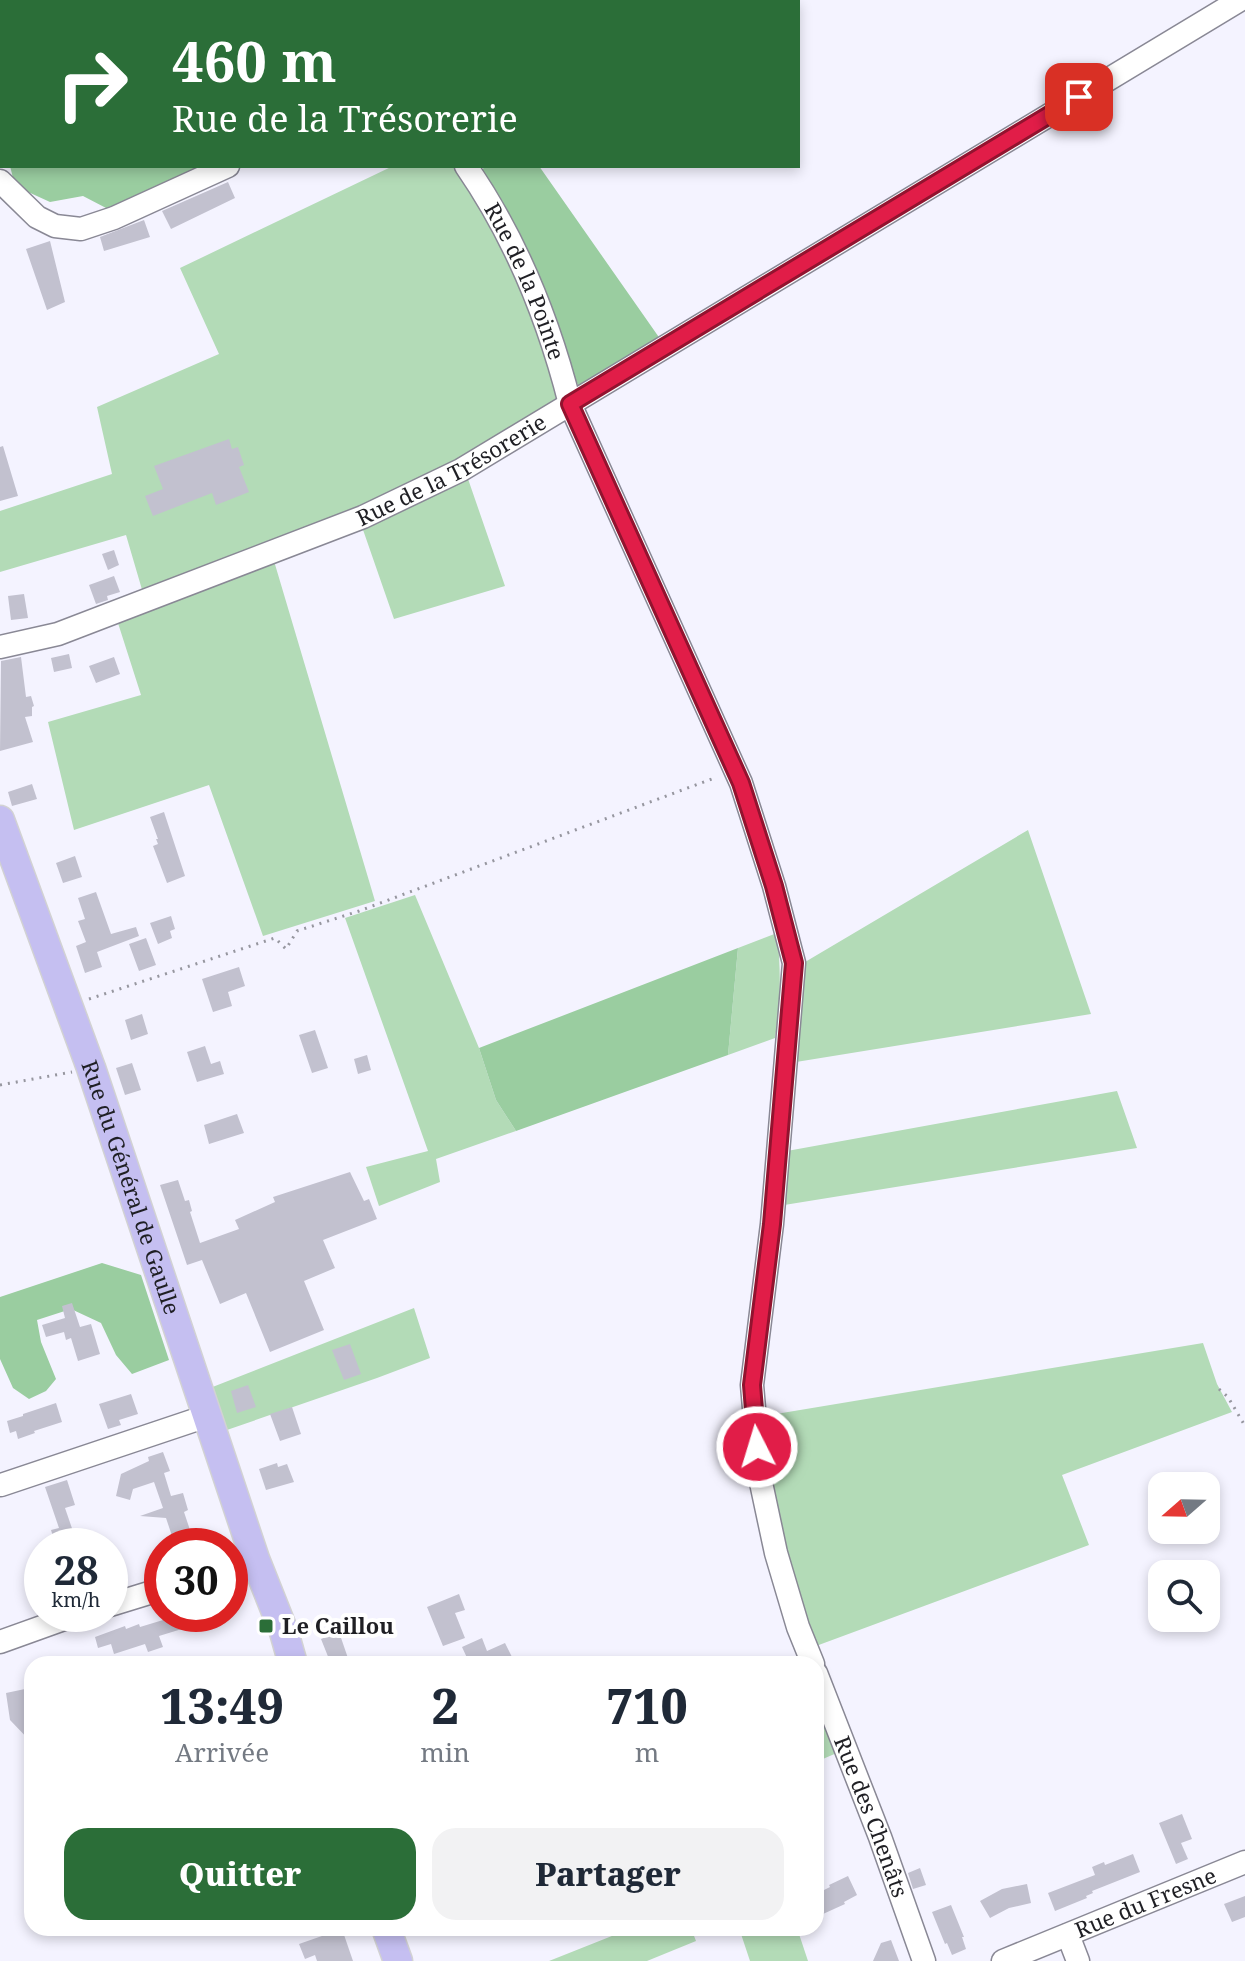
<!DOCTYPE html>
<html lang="fr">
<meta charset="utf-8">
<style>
:root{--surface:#fff;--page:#f2f2f3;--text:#1f2937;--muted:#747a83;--accent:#2b6e38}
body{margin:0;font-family:"Noto Serif",serif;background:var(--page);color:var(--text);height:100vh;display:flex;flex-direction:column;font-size:30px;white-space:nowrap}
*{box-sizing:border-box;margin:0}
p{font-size:26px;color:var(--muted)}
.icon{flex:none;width:44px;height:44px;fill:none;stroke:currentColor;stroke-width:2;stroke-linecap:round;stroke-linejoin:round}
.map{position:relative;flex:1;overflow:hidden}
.side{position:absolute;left:24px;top:1656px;width:800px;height:280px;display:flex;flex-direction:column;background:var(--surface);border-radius:24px;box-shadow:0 4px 12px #0003}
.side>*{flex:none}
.banner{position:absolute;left:0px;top:0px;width:800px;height:168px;box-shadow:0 4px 12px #0003;background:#2b6e38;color:#fff;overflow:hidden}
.needle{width:52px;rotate:250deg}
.tools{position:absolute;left:1148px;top:1472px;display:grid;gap:16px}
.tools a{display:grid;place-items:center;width:72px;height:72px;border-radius:16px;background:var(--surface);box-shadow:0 4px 12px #0003;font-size:40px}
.speed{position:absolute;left:24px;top:1528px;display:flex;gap:16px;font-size:40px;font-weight:700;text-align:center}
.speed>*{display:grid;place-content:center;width:104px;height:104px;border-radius:50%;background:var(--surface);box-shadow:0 4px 12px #0003;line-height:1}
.speed small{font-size:20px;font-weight:400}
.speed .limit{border:12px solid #d22;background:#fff;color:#111}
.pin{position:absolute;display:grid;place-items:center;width:68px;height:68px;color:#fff;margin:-34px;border-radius:16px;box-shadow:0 4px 12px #0006}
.me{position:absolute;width:88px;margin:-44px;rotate:355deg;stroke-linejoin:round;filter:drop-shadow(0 0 6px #0008)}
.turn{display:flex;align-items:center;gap:28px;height:168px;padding:0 40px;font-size:36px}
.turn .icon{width:104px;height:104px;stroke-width:2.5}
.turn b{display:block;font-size:56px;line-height:68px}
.eta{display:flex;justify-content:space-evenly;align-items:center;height:136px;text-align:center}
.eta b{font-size:48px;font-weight:800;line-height:56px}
.primary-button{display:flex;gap:16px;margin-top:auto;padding:16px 40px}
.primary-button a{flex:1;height:92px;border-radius:24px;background:var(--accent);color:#fff;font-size:32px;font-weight:800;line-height:92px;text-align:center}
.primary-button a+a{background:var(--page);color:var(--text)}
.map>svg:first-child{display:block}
</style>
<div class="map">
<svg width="1245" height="1961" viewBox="0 0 1245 1961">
<rect width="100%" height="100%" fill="#f4f3ff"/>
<path fill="#b3dbb7" d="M393,166h68l58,105 41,119 -5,14 -105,61 -116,54 -191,74 -17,-58 -126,37v-61l112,-37 -15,-67 122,-53 -39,-86z
M467,476l38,110 -111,33 -33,-95z
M274,561l101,340 -112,35 -54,-151 -135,45 -26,-108 93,-27 -24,-75z
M1028,830l63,184 -295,48 4,-97z
M415,895l64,153 17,52 20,31 -80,28 4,23 -61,24 -13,-39 62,-16 -83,-233z
M777,933c4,35 4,70 -2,105l-47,17 10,-107z
M1117,1091l20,57 -359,58 9,-55z
M414,1308l16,50 -53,20 -153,53 -14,-43z
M1203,1343l14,41 15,28 -170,63 27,70 -273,101 -26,-70 -19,-70 -7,-90z
M816,1694l23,58 -23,10z
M632,1928h59l5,13 -49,20h-98z
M739,1928h58l11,33h-58z"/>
<path fill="#9acda0" d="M0,0h222l-4,2h-216v86l-2,1z
M10,166h192l-94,43 -25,-13 -33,6 -35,-16z
M484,166h55l124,177 -84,45 -17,-43 -81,-169z
M738,948l-10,107 -212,76 -20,-31 -17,-52z
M102,1263l39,12 28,85 -37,14 -16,-19 -15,-32 -30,-14 -34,11 4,22 15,37 -10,12 -17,8 -16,-11 -13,-29v-62z"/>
<path fill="#c2c1cf" d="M228,182l7,16 -64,31 -9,-18z
M144,220l6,17 -46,14 -4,-14z
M50,241l15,61 -18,8 -21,-61z
M229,439l3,10 6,-2 6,18 -5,2 10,25 -33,13 -4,-12 -59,23 -8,-20 18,-7 -9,-23z
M3,446l15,50 -18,5v-54z
M114,550l5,15 -11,5 -6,-16z
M114,576l6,16 -13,4 1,4 -12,4 -7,-19z
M24,594l4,24 -17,2 -3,-24z
M69,654l3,14 -18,4 -3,-14z
M21,657l5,40 5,-1 3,10 -2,1v9l-7,1 8,25 -33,9 1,-90z
M114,657l6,17 -24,9 -7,-17z
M32,784l5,15 -25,7 -4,-14z
M164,812l21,64 -18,7 -14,-37 5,-2 -2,-5h2l-8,-22z
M75,856l7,21 -19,6 -7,-20z
M96,892l15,42 25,-7 3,9 -42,16 5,15 -17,6 -9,-27 10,-4 -8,-21 7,-2 -7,-21z
M171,916l4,13 -5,2 2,7 -14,6 -8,-21z
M146,938l10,27 -17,6 -10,-27z
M239,967l6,19 -17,6 4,14 -19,6 -11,-33z
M142,1014l6,20 -17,6 -6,-20z
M315,1030l13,38 -16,5 -13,-38z
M205,1046l6,18 9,-3 4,13 -27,8 -10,-30z
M367,1055l4,15 -13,4 -4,-15z
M132,1063l9,27 -16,5 -9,-27z
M237,1114l7,19 -35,11 -5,-19z
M350,1172l14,29 5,-2 8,20 -54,21 12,28 -31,13 20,49 -54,22 -24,-59 -26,11 -18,-44 -15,5 -27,-80 18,-5 7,21 4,-1 3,11 -2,1 10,31 39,-14 -4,-9 40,-18 -2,-5z
M72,1303l8,24 11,-3 9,30 -22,7 -7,-23 -5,2 -2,-8 -18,5 -4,-12 23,-7 -3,-12z
M350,1344l11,30 -17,6 -12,-30z
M248,1385l8,22 -19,6 -6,-22z
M131,1394l7,20 -19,6 2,5 -13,4 -9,-25z
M56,1403l6,19 -28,9 1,2 -17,6 -2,-8 -6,2 -3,-12 16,-5v-2z
M292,1407l9,27 -21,7 -10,-27z
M163,1452l7,19 -6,2 7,23 12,-3 5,17 -4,2 8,24 -18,6 -8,-24 -26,-2 23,-8 -9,-26 -21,7 -3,11 -14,-4 5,-22 28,-13 -1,-4z
M277,1463l1,4 9,-3 7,18 -28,8 -7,-21z
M67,1480l8,25 -10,3 11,32 -3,1 2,5h-19l-5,-16 8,-2 -14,-41z
M459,1594l6,16 -10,3 10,25 -22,8 -16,-39z
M173,1614h47l1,3 -62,19 4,11 -15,5 -3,-8 -31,10 -3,-10 -13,4 -3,-11 30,-11 1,3 13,-5 1,3 33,-10z
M339,1632l11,32h-19l-10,-25z
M482,1638l5,13 18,-8 7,14 -16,7h-38l10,-4 -6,-13z
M25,1689l3,24 4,4v26l-22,-23 -4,-27z
M1182,1814l10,25 -11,4 7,16 -12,5 -17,-41z
M1133,1854l7,18 -48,19 1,2 -7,3 1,2 -32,13 -7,-18 47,-18 -3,-8 12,-5 1,3z
M920,1868l6,17 -13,4 -5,-16z
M848,1876l9,19 -13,7 1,2 -22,10 -7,-15v-5l14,-7 -1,-2z
M1027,1884l4,19 -22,5 -19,10 -10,-17 22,-12z
M1245,1896v21l-13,5 -8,-18z
M951,1905l13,32h-2l4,12 -14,6 -5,-12 -2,1 -13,-32z
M342,1929l11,32h-36l-2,-6 -10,4 -6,-15z
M891,1940l8,21h-26l8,-18z"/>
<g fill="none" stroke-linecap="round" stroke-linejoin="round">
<g stroke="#898895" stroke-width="25">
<g id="minor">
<path id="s1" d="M466,166c49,71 83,155 104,238l171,379 33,103 20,77 -22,261 -20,161 8,93 16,75 22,74 15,37"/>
<path d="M0,181l37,36 18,9 26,3 33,-11 114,-52"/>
<path id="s2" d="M0,647l58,-13 305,-117 98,-47 779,-470"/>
<path d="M1,1485l206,-69"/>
<path d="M230,1567l25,-8"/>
<path d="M110,1605l52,-16"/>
<path d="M0,1642l78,-28"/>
<path id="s3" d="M816,1673l64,164 44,124"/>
<path d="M1068,1935l10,26"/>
<path id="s4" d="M1003,1961l242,-99"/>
</g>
</g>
<g stroke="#d2d2d3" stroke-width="31">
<g id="major">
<path id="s5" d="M0,820l91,248 164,491 29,73 9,32"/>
<path d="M386,1928l12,33"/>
</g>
</g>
<path stroke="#96969f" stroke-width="3" stroke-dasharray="2 6" stroke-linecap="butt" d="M318,0l2,2
M707,2l3,-2
M89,999l186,-61 11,11 11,-18 62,-20 358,-134
M0,1085l72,-13
M1219,1389l9,8 17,29"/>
<use href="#minor" stroke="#fff" stroke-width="22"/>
<use href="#major" stroke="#c5bff1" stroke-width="28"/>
</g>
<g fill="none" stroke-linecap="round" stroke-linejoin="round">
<g stroke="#92132f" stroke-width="20">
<path id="route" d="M757,1447l-5,-62 20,-161 22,-261 -20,-77 -33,-103 -171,-379 509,-307"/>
</g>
<use href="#route" stroke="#e11d48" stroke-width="14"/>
</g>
<rect fill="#2b6e38" stroke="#fff" stroke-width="3" x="258" y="1618" width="16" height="16" rx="4"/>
<g text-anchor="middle" stroke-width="8" stroke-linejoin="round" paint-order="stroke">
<g font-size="22" fill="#1f1f24" stroke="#fff">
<text dy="8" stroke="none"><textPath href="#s1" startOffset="130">Rue de la Pointe</textPath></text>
<text dy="8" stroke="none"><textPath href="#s2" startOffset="486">Rue de la Trésorerie</textPath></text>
<text dy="8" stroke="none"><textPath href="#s5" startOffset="390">Rue du Général de Gaulle</textPath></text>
<text dy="8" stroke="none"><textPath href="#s3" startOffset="154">Rue des Chenâts</textPath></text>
<text dy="8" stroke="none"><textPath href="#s4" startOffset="154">Rue du Fresne</textPath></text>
</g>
<g font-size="22" font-weight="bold" fill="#1f1f24" stroke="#fff" text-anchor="start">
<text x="282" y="1634">Le Caillou</text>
</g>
</g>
</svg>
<div class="tools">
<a><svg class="needle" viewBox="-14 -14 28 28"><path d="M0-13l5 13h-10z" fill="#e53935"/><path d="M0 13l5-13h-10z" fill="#747a83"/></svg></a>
<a><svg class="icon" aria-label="search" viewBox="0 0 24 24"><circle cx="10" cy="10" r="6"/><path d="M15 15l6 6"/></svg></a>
</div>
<div class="speed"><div>28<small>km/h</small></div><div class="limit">30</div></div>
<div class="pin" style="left:1079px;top:97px;background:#d93025"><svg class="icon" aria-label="arrive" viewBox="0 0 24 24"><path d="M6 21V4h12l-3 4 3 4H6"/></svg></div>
<svg class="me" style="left:757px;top:1447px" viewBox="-20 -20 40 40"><circle r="17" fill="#e11d48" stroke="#fff" stroke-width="3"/><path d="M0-11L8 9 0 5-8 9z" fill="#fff"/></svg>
<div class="banner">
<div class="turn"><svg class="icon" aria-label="right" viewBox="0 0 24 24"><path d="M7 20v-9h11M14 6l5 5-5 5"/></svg><div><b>460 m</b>Rue de la Trésorerie</div></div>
</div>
<section class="side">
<div class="eta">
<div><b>13:49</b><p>Arrivée</p></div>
<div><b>2</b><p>min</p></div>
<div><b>710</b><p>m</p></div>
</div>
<div class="primary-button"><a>Quitter</a><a>Partager</a></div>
</section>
</div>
